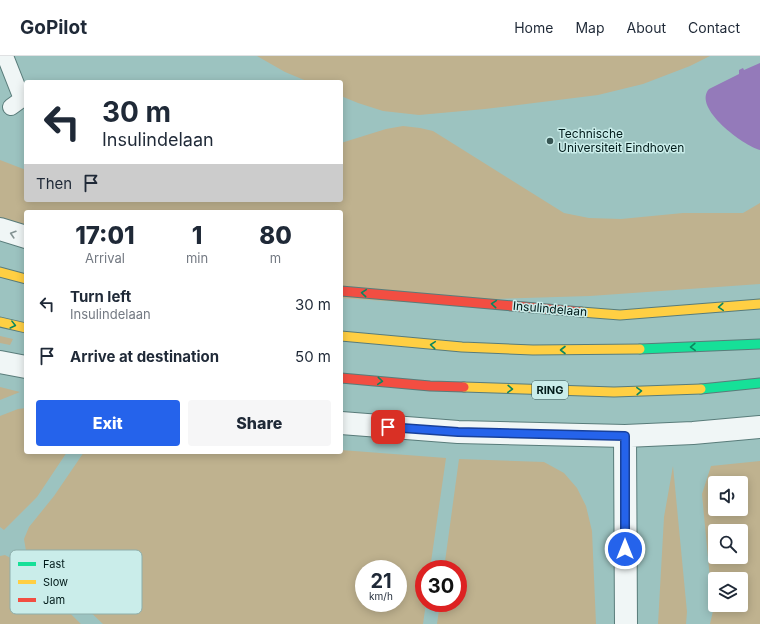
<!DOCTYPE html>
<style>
:root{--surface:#fff;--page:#f6f6f7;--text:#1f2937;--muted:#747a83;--line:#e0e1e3;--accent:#2563eb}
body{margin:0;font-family:Inter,sans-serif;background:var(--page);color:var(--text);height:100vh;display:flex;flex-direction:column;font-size:15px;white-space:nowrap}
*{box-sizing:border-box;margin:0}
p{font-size:13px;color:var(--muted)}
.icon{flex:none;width:22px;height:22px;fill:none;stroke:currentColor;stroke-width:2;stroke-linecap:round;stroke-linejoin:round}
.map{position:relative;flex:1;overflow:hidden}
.drawer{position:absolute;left:24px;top:154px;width:319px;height:244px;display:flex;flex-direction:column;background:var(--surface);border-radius:4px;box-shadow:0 2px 10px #0003}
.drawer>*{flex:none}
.top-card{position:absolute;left:24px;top:24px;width:319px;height:122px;border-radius:4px;box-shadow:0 2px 10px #0003;background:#fff;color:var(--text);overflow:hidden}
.tools{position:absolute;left:708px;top:420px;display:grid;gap:8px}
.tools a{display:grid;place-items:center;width:40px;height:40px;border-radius:4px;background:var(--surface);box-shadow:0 2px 10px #0003;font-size:20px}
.speed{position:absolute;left:355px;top:504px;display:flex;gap:8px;font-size:20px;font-weight:700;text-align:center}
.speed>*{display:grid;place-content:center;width:52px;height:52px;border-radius:50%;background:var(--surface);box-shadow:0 2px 10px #0003;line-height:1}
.speed small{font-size:10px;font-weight:400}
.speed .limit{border:6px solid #d22;background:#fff;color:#111}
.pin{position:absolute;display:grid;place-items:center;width:34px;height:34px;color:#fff;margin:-17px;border-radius:8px;box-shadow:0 2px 6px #0006}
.me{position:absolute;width:44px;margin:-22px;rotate:0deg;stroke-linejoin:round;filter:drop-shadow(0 0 3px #0008)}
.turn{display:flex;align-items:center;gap:14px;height:84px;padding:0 12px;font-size:18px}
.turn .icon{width:52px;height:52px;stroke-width:2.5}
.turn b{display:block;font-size:28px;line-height:34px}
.then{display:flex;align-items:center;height:38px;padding:0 12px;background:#0003;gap:8px;font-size:15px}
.eta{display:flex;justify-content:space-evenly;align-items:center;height:68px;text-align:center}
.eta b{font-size:24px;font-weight:800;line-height:28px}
.action{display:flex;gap:8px;margin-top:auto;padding:8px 12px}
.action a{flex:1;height:46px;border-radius:4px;background:var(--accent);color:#fff;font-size:16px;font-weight:800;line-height:46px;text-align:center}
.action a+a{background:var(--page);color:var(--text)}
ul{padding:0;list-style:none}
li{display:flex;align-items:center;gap:12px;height:52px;padding:0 12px}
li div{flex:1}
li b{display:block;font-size:15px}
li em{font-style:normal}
header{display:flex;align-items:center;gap:24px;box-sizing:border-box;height:56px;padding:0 20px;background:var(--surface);border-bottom:1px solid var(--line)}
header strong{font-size:19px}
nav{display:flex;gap:22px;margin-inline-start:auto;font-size:14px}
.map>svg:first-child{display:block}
</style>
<header>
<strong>GoPilot</strong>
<nav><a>Home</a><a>Map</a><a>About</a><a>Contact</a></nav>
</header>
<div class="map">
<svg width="760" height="568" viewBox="0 0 760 568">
<rect width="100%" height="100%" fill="#9cc3c0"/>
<path fill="#bfb28f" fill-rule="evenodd" d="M257,0h453l-20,10 -47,18 -45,11 -113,14 -66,6 -36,-4 -25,-8 -17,-7v-14h-32l-24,-10z
M403,70l17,2 13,3 131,82 25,5 32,1 62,-6h60l17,-10v81l-170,12 -190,6 -59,-4v-86h-315v24l-26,-7v-69l26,10v30h315v-57l45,-14z
M0,280l13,3 -3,6 -10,-2z
M0,331l20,5 -20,8z
M26,352v44h41l-30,45 -33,33 -4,-3v-111l18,-7z
M341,394l105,8 -16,111h-6v34h2l-3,21h-320l-77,-73 -2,-12 5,-12 25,-31 30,-44h257zM364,513h34v34h-34z
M459,403l85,3 20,11 13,15 9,18 6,25 4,93h-159l3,-21h18v-34h-14z
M760,405v163h-50l3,-13 -11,-117 9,-28zM715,427h26v26h-26zM715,475h26v26h-26zM715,523h26v26h-26z
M673,410l14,146 -1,12h-28l6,-107z
M5,499l13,7 63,62h-81v-68z"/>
<path fill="#947aba" d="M760,7v87c-16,-4 -68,-42 -51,-61l30,-15v-4l4,-2 1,2z"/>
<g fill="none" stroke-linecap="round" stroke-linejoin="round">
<g stroke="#597c7a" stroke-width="18">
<path id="lane" d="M5,0l17,43 -11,8"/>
</g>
<g stroke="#597c7a" stroke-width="24">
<path id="street" d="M0,173l26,8
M0,306l26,5
M341,367l117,9 167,4 68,-3 67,-6
M625,380l1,188"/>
</g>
<g stroke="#597c7a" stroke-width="11">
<path id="fast" d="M640,293l120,-5
M701,333l59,-6"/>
</g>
<g stroke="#597c7a" stroke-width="11">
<path id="slow" d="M0,216l26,7
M581,256l39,3 140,-11
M0,266l26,6
M341,280l121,11 71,3 107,-1
M464,331l150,5 87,-3"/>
</g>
<g stroke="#597c7a" stroke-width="11">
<path id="jam" d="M341,235l240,21
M341,322l89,8 34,1"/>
</g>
<use href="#lane" stroke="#f0f6f6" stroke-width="16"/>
<use href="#street" stroke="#f0f6f6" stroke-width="22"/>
<use href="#fast" stroke="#16e098" stroke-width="9"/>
<use href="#slow" stroke="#ffcf43" stroke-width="9"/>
<use href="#jam" stroke="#f24e42" stroke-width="9"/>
</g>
<defs><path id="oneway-chevron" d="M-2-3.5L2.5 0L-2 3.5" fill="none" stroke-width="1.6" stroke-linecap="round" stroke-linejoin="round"/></defs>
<use stroke="#849393" href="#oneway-chevron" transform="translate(13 178) rotate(-163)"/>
<g stroke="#0c875f">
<use href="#oneway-chevron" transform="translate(364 237) rotate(-175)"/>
<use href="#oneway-chevron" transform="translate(494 248) rotate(-175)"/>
<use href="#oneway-chevron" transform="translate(721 251) rotate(176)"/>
<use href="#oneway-chevron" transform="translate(13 269) rotate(14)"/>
<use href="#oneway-chevron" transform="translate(433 289) rotate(-175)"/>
<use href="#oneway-chevron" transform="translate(693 291) rotate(178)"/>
<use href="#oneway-chevron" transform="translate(563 294) rotate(-180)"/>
<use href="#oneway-chevron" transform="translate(380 325) rotate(5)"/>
<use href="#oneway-chevron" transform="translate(510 333) rotate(2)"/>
<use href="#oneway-chevron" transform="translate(639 335) rotate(-2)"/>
</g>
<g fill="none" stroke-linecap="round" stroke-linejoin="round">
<g stroke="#184099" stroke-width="10">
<path id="route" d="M388,371l70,5 167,4v113"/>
</g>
<use href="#route" stroke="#2563eb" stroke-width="7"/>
</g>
<circle fill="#375553" stroke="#caedea" stroke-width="1.5" cx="550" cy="85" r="4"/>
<g text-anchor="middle" stroke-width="3" stroke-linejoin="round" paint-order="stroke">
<rect fill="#caedea" stroke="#3d5958" stroke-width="1" x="532" y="325" width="36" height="18" rx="3"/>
<g font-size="11" font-weight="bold" fill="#001a19">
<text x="550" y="338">RING</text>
</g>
<g font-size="12" fill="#001a19" stroke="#caedea" text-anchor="start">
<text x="558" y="82">Technische<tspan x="558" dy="14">Universiteit Eindhoven</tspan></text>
</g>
<g font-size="12" fill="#001a19" stroke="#caedea">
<text transform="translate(550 253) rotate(5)" y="4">Insulindelaan</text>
</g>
</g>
<rect x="10" y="494" width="132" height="64" rx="6" fill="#caedea" stroke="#8daeab" stroke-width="1"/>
<rect x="18" y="506" width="18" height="4" fill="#16e098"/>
<rect x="18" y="524" width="18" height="4" fill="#ffcf43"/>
<rect x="18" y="542" width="18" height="4" fill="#f24e42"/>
<g font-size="11" fill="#001a19">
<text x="43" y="512">Fast</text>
<text x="43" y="530">Slow</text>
<text x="43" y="548">Jam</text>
</g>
</svg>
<div class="tools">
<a><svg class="icon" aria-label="sound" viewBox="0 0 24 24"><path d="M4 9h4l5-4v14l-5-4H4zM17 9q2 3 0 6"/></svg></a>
<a><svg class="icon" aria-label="search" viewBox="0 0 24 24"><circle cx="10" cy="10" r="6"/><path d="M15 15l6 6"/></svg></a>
<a><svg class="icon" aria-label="layers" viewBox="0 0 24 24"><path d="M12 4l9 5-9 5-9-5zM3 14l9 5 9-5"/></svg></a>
</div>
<div class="speed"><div>21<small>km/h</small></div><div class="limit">30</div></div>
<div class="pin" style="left:388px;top:371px;background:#d93025"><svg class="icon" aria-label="arrive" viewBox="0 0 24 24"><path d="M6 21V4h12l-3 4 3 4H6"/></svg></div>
<svg class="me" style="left:625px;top:493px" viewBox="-20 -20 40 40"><circle r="17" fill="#2563eb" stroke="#fff" stroke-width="3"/><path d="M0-11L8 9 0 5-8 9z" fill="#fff"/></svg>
<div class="top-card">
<div class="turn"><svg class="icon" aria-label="left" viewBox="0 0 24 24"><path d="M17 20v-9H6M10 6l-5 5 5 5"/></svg><div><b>30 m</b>Insulindelaan</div></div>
<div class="then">Then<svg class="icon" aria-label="arrive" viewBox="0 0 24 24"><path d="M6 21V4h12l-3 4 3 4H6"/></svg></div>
</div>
<section class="drawer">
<div class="eta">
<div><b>17:01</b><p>Arrival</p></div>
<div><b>1</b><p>min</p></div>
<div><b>80</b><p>m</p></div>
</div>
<ul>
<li><svg class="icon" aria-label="left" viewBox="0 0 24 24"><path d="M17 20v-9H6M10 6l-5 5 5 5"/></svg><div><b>Turn left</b><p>Insulindelaan</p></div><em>30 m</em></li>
<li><svg class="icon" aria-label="arrive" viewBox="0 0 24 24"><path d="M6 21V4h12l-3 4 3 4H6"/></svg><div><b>Arrive at destination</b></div><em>50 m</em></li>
</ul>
<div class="action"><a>Exit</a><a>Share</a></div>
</section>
</div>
